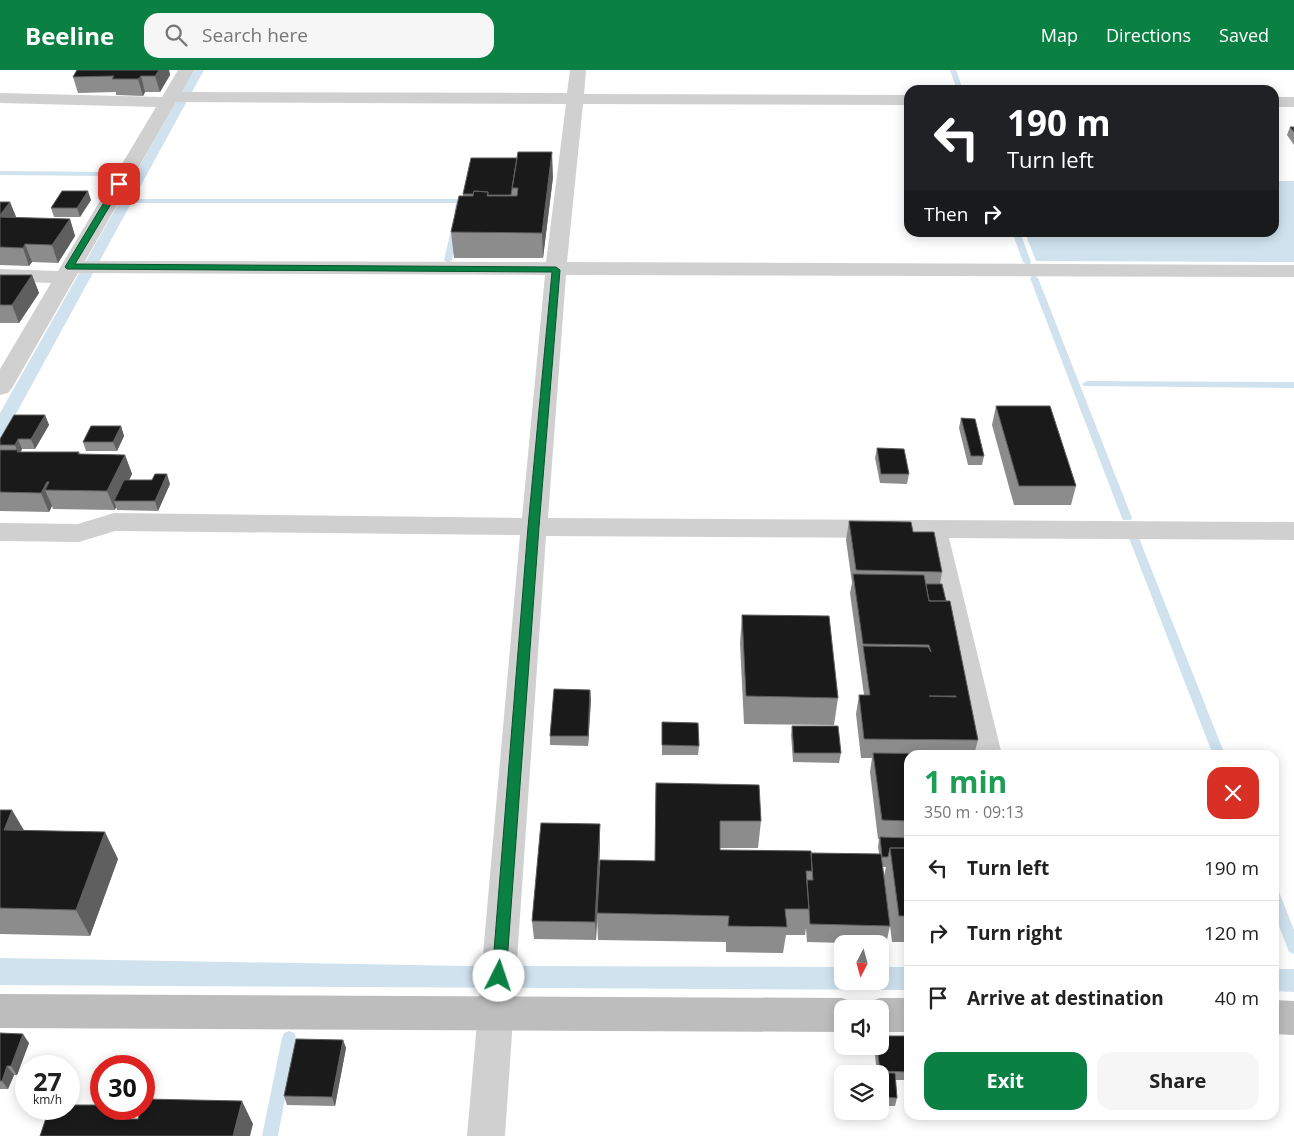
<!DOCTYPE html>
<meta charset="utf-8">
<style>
:root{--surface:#fff;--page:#f6f6f6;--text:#222;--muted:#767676;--line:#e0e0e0;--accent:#0b8043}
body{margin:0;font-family:"Open Sans",sans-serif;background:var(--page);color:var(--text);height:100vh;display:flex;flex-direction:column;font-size:19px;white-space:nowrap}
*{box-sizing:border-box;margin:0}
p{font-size:16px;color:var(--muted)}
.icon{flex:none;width:28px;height:28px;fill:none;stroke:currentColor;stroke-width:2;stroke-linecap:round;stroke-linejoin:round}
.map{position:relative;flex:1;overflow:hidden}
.details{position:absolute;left:904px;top:680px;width:375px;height:370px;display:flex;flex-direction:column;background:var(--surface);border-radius:15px;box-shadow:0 2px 12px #0003}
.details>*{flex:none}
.guide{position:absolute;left:904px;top:15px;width:375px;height:152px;border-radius:15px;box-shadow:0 2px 12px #0003;background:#202124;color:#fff;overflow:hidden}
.needle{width:32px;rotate:186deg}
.buttons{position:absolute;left:834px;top:865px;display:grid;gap:10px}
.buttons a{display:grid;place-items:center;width:55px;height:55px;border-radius:10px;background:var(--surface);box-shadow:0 2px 12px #0003;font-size:25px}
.speed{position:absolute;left:15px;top:985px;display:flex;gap:10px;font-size:25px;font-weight:700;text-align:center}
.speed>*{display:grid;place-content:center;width:65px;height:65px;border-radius:50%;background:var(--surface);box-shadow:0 2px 12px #0003;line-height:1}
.speed small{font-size:12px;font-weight:400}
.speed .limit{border:8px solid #d22;background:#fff;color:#111}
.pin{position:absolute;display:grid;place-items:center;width:42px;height:42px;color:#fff;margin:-21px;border-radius:10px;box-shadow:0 2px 8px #0006}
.me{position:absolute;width:55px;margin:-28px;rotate:4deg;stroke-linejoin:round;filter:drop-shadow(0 0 4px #0008)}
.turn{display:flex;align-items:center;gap:18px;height:105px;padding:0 20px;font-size:22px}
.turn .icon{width:65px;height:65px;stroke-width:2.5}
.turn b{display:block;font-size:35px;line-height:42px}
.then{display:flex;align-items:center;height:48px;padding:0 20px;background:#0003;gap:10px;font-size:19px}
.round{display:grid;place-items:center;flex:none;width:52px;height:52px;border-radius:15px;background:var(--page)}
.headline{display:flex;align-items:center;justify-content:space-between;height:85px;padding:0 20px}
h1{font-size:30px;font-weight:700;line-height:38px;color:#1e9e55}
.button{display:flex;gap:10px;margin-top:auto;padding:10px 20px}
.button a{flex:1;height:58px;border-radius:15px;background:var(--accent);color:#fff;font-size:20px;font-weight:700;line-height:58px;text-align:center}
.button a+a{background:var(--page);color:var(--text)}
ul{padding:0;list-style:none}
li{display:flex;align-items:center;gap:15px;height:65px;padding:0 20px;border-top:1px solid var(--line)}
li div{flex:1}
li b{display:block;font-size:19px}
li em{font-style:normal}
header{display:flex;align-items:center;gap:30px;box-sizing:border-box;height:70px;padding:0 25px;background:var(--accent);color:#fff}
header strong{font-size:24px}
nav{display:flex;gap:28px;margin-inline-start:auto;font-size:18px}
.search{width:350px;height:45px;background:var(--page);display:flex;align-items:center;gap:12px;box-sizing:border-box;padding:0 18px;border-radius:15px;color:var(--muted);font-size:19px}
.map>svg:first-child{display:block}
</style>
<header>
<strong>Beeline</strong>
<div class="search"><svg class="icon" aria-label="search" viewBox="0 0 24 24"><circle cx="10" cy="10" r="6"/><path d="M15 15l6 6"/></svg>Search here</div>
<nav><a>Map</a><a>Directions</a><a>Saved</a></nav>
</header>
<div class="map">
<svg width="1294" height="1066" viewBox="0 0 1294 1066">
<rect width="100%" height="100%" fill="#fff"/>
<path fill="#cfe2ee" d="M194,0h10l-204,373v-30z
M1274,111h20v81l-258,-1 -11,-28 249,-1z
M0,888l468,8 374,1v14h38v-14h29v23l-909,-5z
M1274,899h20v23l-20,-1z"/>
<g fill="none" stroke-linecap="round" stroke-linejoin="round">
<path fill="#cfe2ee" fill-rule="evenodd" d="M950,0h6l7,20h-6z
M0,101l109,1 4,2 -4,2 -109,-1z
M122,129h338l4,2 -2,11 -4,2 -4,-2 2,-9h-334z
M452,156l7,2 -7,32 -4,3 -4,-3z
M1012,162h8l11,30 -1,2 -3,1 -4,-3z
M1034,205l4,3 94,240 -1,2h-8l-1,-2 -92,-240z
M1087,311l207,1v6l-210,-2 -2,-2z
M1134,464l5,4 86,217h-12l-84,-217z
M1274,820l5,2 15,38v24l-5,-2 -15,-39z
M289,961l5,2 2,5 -18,98h-16l20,-98 2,-5z"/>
<path fill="#d0d0d0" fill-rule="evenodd" d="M178,0h16l-12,22 385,1 3,-23h16l-2,24 325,1v10l-326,-1 -16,158 727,3v12l-728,-2 -18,243 746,4v18l-345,-2 53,217h-30l-49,-217 -377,-2 -41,600h-38l53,-601 -405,-4 -36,11 -79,-1v-18l78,1 36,-11 408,5 23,-243 -467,-2 -66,115 -4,5 -8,2v-26l51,-86 -51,-2v-12l58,2 98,-164 -156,-4v-10l162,4zM176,32l390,2 -20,158 -461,-1z
M1274,27h20v10h-20z"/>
<path fill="#bdbdbd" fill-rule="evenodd" d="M0,924l842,4 13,5 2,6h-15v23l-842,-4z
M880,928h29v34h-29v-23h-15l2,-6z
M1274,930l20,1v34l-20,-1z"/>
</g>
<path fill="#8c8c8c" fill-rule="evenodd" d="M77,0h92l1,5 -10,17h-15l-2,4 -27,-1v-3l-38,1 -5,-16z
M1290,57h4v18l-7,-10z
M553,107l-10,81h-89l-3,-26 12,-36v-2z
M91,130l-11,17h-26l-3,-9z
M0,132h10l6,16 54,1 5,17 -17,27 -26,-1 -3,4 -29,-1z
M0,205h32l7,18 -20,30h-19z
M996,336l80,80 -5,19h-57l-22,-80z
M45,345l4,10 -14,24h-13l-2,3h59l1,2 45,1 7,19 -3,6 41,4 -12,27 -41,-1 -1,-3 -1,3 -62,-1 -1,-3 -3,6 -49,-1v-72z
M961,348l23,38 -2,9h-14l-9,-37z
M121,356l3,10 -7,15h-31l-3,-9z
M877,378l32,26 -2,10 -27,-1 -5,-25z
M849,451l64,11 29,40 -2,12 38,156 -4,15h-65v187h-17l-2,-16 -4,18 -79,-2 -1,-14 -1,7h-19l-3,18 -57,-1v-10l-128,-2 -1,-22 -1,22 -62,-1 -2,-18 68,-78 -1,32 56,-14 1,-78 105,38 -3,27h-38v2l91,3 68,1 -1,-7 1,-8h-1l-8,-67 2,-14h-11l-5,-44 3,-19h5l-14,-102 2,-10 -6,-43zM883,797h3l-2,8z
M742,545l96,83 -4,27 -90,-1 -4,-81z
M591,629l-3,47 -38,-1v-9z
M662,652l37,24 -1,9h-36z
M792,656l49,27 -2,10 -46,-1 -2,-27z
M0,740l24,20 94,29 -28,77 -90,-2z
M0,963l29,10 -12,32h-3l-6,14h-8z
M909,966v44h-14l2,18 -2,8h-13l-2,-22v-10h-3l-3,-28h6z
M343,970l3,8 -11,58 -48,-1 -3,-9z"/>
<path fill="#5f5f5f" d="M159,0h10l1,5 -10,17 -5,-16z
M141,6l4,16 -2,4 -5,-17z
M552,82l1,25 -10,81 -1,-25z
M88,121l3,9 -11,17 -3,-9z
M10,132l7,17 -17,3v-7z
M70,149l5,17 -17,27 -6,-18z
M25,174l7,18 -3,4 -6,-18z
M32,205l7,18 -20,30 -7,-18z
M45,345l4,10 -14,24 -4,-10z
M121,356l3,10 -7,15 -4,-9z
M18,369l4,10 -2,5 -3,-2v-1l-2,-6z
M125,385l7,19 -13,27h-5l2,6 -1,3 -8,-19z
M167,404l3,10 -12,27 -3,-10z
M47,412l3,8h-5l7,16 -3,6 -8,-19z
M590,620l1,9 -3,47v-10z
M12,740l16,27 -24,-7z
M600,754v19l-4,97 -1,-18z
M105,762l13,27 -28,77 -14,-26z
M23,964l6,9 -12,32 -6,-9z
M343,970l3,8 -11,58 -3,-9z
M7,996l7,9 -6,14 -6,-8z
M242,1031l11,23 -3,12h-17z
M117,1039h3l13,20 -19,-10z"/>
<path fill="#1a1a1a" stroke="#5f5f5f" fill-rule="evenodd" d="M77,0h82l-4,6h-14l-3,3h-26l2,-3 -41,1z
M1290,57h4v5z
M518,82h34l-10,81 -91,-1 8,-36h14l1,-5 14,1 -1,4h30l1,-8h-6z
M471,88h46l-6,37h-23v-3l-14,-1 -1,3h-10z
M62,121h26l-11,17h-26z
M0,132h10l-10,13z
M0,147l70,2 -18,26 -27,-1 -2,4 -23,-1z
M0,205h32l-20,30h-12z
M996,336h54l26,80h-57z
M14,345h31l-14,24h-13l-3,6h-15v-6z
M961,348l14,1 9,37h-13z
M91,356h30l-8,16h-30z
M877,378l27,1 5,25h-28z
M0,380h18l-1,2h62l-1,2 47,1 -18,36 -62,-1 4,-8h-2l-6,11 -41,-1z
M155,404h12l-12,27h-41l10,-21h28z
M849,451l62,1 2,10h21l8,40 -86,-2z
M853,504l71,1 5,26h21l28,139 -114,-1 -5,-44h11l-7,-49 65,1 3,5 -2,-7 -66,-1zM929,626h27v1z
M926,514h16l4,17h-17z
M742,545l87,1 9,82 -92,-2z
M554,619l36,1 -2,46h-38z
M662,652l36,1 1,23 -37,-1z
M792,656h46l3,27h-47z
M873,683l96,1v1h-60v66l-27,-1z
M656,713l103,2 2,36h-41v29l91,1 1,20h-6l3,38h-24l2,18 -59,-1 1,-10 -132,-3 3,-53 55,1z
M0,740h12l-8,20 101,2 -29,78 -76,-2z
M541,753l59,1 -5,98 -63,-1z
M880,767l29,1v10h-19l-2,9h-6z
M890,778h19v68h-10z
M811,783l70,1 9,72 -80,-2 -3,-44h6z
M0,963l23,1 -12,32h-4l-5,15h-2z
M880,966h29v36l-29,-1 -3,-25h3z
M296,969l47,1 -11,57 -48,-1z
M882,1003h13l2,25 -12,-1z
M144,1029l98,2 -9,35h-193l9,-27h20v-4h32v4h16l-3,10h24l3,-10h3z"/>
<path fill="#0b8043" stroke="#07532c" d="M119,112l4,2 -48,80 481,3 4,3 -21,257 -33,449 -2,5 -5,2 -5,-2 -2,-5 36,-449 24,-255 -485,-3 -2,-2 50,-83z"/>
</svg>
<div class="buttons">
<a><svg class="needle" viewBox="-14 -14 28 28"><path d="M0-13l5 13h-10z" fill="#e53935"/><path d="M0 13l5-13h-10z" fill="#767676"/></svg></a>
<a><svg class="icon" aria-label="sound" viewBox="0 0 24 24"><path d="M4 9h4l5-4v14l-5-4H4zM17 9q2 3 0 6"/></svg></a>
<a><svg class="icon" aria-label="layers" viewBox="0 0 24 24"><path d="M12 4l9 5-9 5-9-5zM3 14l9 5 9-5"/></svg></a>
</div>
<div class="speed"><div>27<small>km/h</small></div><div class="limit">30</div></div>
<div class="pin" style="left:119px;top:114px;background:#d93025"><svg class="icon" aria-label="arrive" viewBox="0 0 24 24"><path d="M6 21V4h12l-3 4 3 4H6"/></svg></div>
<svg class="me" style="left:499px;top:906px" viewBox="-20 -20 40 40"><circle r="19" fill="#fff"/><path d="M0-13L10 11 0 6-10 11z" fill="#0b8043"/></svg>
<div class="guide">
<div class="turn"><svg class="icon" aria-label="left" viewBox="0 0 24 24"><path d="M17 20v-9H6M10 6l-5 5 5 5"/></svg><div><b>190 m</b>Turn left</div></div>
<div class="then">Then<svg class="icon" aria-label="right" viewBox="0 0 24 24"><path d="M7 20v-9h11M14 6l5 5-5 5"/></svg></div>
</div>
<section class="details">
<div class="headline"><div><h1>1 min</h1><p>350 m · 09:13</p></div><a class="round" style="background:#d93025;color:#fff"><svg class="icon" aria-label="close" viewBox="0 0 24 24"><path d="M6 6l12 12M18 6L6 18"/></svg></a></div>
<ul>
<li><svg class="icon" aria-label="left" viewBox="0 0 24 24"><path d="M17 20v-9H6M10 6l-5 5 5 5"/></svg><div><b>Turn left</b></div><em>190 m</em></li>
<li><svg class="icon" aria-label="right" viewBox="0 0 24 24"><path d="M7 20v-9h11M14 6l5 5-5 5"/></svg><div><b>Turn right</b></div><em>120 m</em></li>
<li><svg class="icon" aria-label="arrive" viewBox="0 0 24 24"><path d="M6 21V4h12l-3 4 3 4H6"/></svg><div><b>Arrive at destination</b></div><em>40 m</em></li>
</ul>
<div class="button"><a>Exit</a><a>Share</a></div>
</section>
</div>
